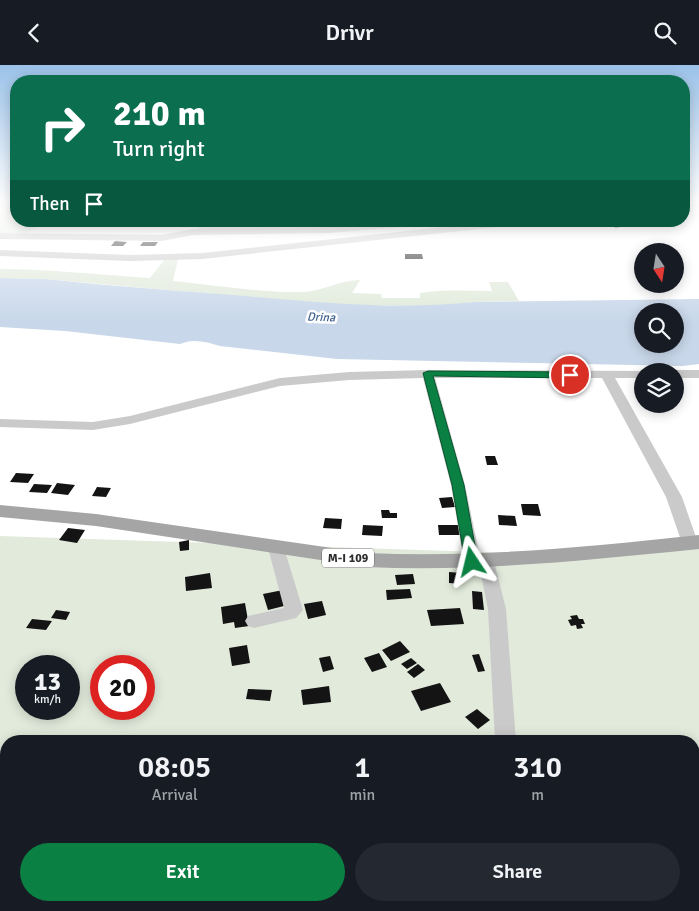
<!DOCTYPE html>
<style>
:root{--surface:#171b24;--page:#242831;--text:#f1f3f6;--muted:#9ea1a6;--accent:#0b8043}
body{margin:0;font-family:Signika,sans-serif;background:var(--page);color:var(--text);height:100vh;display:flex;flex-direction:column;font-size:19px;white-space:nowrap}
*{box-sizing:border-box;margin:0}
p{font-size:16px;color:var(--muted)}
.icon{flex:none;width:28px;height:28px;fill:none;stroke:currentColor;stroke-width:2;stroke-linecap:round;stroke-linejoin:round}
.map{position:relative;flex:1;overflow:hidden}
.side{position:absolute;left:0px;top:670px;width:700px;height:176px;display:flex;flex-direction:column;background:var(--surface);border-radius:20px 20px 0 0;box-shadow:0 2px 12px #0003}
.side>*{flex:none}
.top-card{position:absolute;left:10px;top:10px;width:680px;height:152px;border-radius:20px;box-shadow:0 2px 12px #0003;background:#0b6e4f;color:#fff;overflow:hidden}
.needle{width:32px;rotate:168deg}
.tools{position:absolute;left:634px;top:178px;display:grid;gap:10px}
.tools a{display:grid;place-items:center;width:50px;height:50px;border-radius:50%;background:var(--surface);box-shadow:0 2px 12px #0003;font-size:25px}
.speed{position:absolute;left:15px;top:590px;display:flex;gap:10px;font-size:25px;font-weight:700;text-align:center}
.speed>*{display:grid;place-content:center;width:65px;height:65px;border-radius:50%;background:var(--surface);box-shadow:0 2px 12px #0003;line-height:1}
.speed small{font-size:12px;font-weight:400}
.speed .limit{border:8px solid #d22;background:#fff;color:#111}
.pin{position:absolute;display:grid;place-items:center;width:42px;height:42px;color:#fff;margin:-21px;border:2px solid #fff;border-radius:50%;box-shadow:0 1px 5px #0007}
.me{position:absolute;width:55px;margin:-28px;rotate:350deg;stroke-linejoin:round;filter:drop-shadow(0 0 4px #0008)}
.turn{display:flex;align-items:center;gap:18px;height:105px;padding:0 20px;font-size:22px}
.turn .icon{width:65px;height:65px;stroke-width:2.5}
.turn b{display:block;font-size:35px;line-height:42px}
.then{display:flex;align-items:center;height:48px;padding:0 20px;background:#0003;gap:10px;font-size:19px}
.eta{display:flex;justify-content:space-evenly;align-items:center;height:85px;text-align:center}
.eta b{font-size:30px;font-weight:600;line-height:35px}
.button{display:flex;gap:10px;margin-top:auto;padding:10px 20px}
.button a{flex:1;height:58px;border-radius:30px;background:var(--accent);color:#fff;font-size:20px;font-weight:600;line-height:58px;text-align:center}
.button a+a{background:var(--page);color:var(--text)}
header{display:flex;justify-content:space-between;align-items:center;height:65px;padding:0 20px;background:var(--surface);font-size:22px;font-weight:600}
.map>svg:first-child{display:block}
</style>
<header><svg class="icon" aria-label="back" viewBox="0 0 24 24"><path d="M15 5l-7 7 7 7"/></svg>Drivr<svg class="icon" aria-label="search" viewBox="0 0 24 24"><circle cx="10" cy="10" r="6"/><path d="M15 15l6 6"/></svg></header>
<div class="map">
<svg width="699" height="846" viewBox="0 0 699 846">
<rect width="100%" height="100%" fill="#fff"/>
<path fill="#e1eadb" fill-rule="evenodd" d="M0,137h16v19h37l-3,5 -14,1 -13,8 -23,-1z
M202,156h76l1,8 -81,2 1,-8z
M165,194h13l-5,22c43,4 87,12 130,11 20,-1 37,-12 57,-12l-8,13 29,1 1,4h38v-5c23,-4 48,-2 72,-2l-3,-9h19l11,19 -44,1 -37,4 -103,-1 -290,-26 -45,-1v-9c50,0 100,6 150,9z
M0,471l603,20 96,-8v363h-699zM26,601h43v43h-43zM101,601h43v43h-43zM6,676h688v164h-688z"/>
<path fill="#c8d7ea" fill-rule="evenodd" d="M0,213l45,1c67,7 134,12 201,17 77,7 152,14 229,6l224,-3v65l-16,2 -346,-7 -117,-13c-13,-4 -27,-8 -40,-2l-115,-13 -65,-4zM642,246h33v33h-33z"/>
<path fill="#141414" d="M611,156h2l11,5 -8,2 -11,-5z
M115,176l12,1 -4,4h-12z
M143,177h15l-3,4h-15z
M405,189h17l1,5h-18z
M485,391h10l3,9h-11z
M16,408l18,1 -6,9 -18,-1z
M57,418l18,2 -7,10 -17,-2z
M34,419l18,1 -5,8 -18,-1z
M97,422l14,1 -5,9 -14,-1z
M452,432l3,10 -13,1 -3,-10z
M521,439h17l3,12 -18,-1z
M381,445h8l1,3h7v5h-15z
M498,450l17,1 2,10 -18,-1z
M325,453l17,1 -1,10 -18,-1z
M363,460l20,1 -1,10 -20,-1z
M438,460h21l1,10h-21z
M68,463l17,2 -8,13 -18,-3z
M189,475v10l-9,1 -1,-9z
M449,507l13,1v11l-13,-1z
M210,508l2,15 -26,3 -1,-14z
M413,509l2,10 -18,1 -2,-10z
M410,524l2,9 -25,2 -1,-10z
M283,525l5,15 -20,5 -5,-16z
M472,526l10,1 2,18 -11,-1z
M322,536l4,14 -18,4 -4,-15z
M245,538l4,23 -14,2 -1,-6 -11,2 -2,-17z
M460,543l4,16 -33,2 -4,-16z
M56,545l14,2 -4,8 -15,-2z
M577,550l2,4h4l2,5h-4l2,4 -6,1 -1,-4 -5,1 -3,-6 4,-1 -2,-3z
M32,554l20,2 -6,9 -20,-2z
M400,576l10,11 -19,9 -9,-11z
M247,580l3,18 -18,3 -3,-18z
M379,588l8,14 -15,5 -8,-14z
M479,589l6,17 -7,1 -6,-17z
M330,591l4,13 -11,3 -4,-14z
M411,593l6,5 -10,6 -6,-5z
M418,599l7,6 -11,8 -7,-6z
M440,618l11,19 -30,9 -10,-20z
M329,621l2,16 -28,3 -2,-15z
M248,624l24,1 -2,11 -24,-2z
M477,644l13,11 -12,9 -13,-12z"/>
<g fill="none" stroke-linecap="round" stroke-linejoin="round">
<path fill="#cacaca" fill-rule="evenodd" d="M684,137h15v3l-15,1z
M402,156h38l-4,3 -107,9 -136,2 -31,6 -162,-2v-6l162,2 31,-6 136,-2z
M499,156h30l-4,3 -323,35 -72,2 -130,-5v-6l130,5 72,-2z
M428,305l218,1h-4v7h-27l67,119 16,46 -2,4 -6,1 -6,-1 -2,-4 -16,-46 -64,-119h-167l30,107 15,73 6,-3 6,2 2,4 12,48 10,132h-21l-7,-132 -9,-44 -7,3 -6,-2 -2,-4 -13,-77 -28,-107 -74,2 -69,6 -150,38 -37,6 -93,-3v-8l93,3 37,-6 150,-38 69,-6z
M675,305h24v8h-24v-7h-4z
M276,478l6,1 2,4 19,62 -7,8 -42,10 -6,-2 -3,-5 3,-5 36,-8 -16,-60 2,-4z
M694,831l4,15h-26l1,-6h21z"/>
<path fill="#a5a5a5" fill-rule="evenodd" d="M0,440l96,9 271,39c111,5 221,-6 332,-18v14c-111,11 -220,23 -332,18l-271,-41 -96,-9z"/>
</g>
<linearGradient id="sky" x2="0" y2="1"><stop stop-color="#9bc2e9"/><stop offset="0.54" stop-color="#fff"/><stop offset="1" stop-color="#fff" stop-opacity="0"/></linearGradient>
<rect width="699" height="255" fill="url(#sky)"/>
<path fill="#0b8043" stroke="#07532c" d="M428,306l142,1 4,3 -4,3 -137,-2 31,109 14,77 -6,4 -7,-4 -13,-77 -29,-112z"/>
<g text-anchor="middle" stroke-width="5" stroke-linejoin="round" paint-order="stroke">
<g font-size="12" font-style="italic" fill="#3e618c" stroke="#fff">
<text transform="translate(321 252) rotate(2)" y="4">Drina</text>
</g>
<rect fill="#fff" stroke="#6c6c6c" stroke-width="1" x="322" y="483.5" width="52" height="19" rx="4"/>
<g font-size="12" font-weight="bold" fill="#2d2d2d">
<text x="348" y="497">M-I 109</text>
</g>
</g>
</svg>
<div class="tools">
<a><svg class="needle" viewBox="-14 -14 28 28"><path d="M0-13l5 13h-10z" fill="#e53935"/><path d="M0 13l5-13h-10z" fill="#9ea1a6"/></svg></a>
<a><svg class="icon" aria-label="search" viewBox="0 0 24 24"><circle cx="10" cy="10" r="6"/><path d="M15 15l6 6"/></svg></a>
<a><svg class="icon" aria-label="layers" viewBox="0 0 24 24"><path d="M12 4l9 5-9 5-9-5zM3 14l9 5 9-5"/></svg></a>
</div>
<div class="speed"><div>13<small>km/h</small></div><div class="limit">20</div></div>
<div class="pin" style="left:570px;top:310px;background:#d93025"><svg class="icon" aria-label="arrive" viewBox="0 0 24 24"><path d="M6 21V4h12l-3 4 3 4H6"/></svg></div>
<svg class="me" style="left:472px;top:497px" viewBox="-20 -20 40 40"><path d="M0-17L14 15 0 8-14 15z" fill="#0b8043" stroke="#fff" stroke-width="4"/></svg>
<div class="top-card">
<div class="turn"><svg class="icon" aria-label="right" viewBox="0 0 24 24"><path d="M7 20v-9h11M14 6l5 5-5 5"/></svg><div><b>210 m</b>Turn right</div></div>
<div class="then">Then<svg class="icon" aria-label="arrive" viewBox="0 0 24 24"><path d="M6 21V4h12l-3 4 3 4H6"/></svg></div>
</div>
<section class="side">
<div class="eta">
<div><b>08:05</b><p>Arrival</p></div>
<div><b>1</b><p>min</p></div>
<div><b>310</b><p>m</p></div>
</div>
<div class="button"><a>Exit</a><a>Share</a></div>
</section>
</div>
